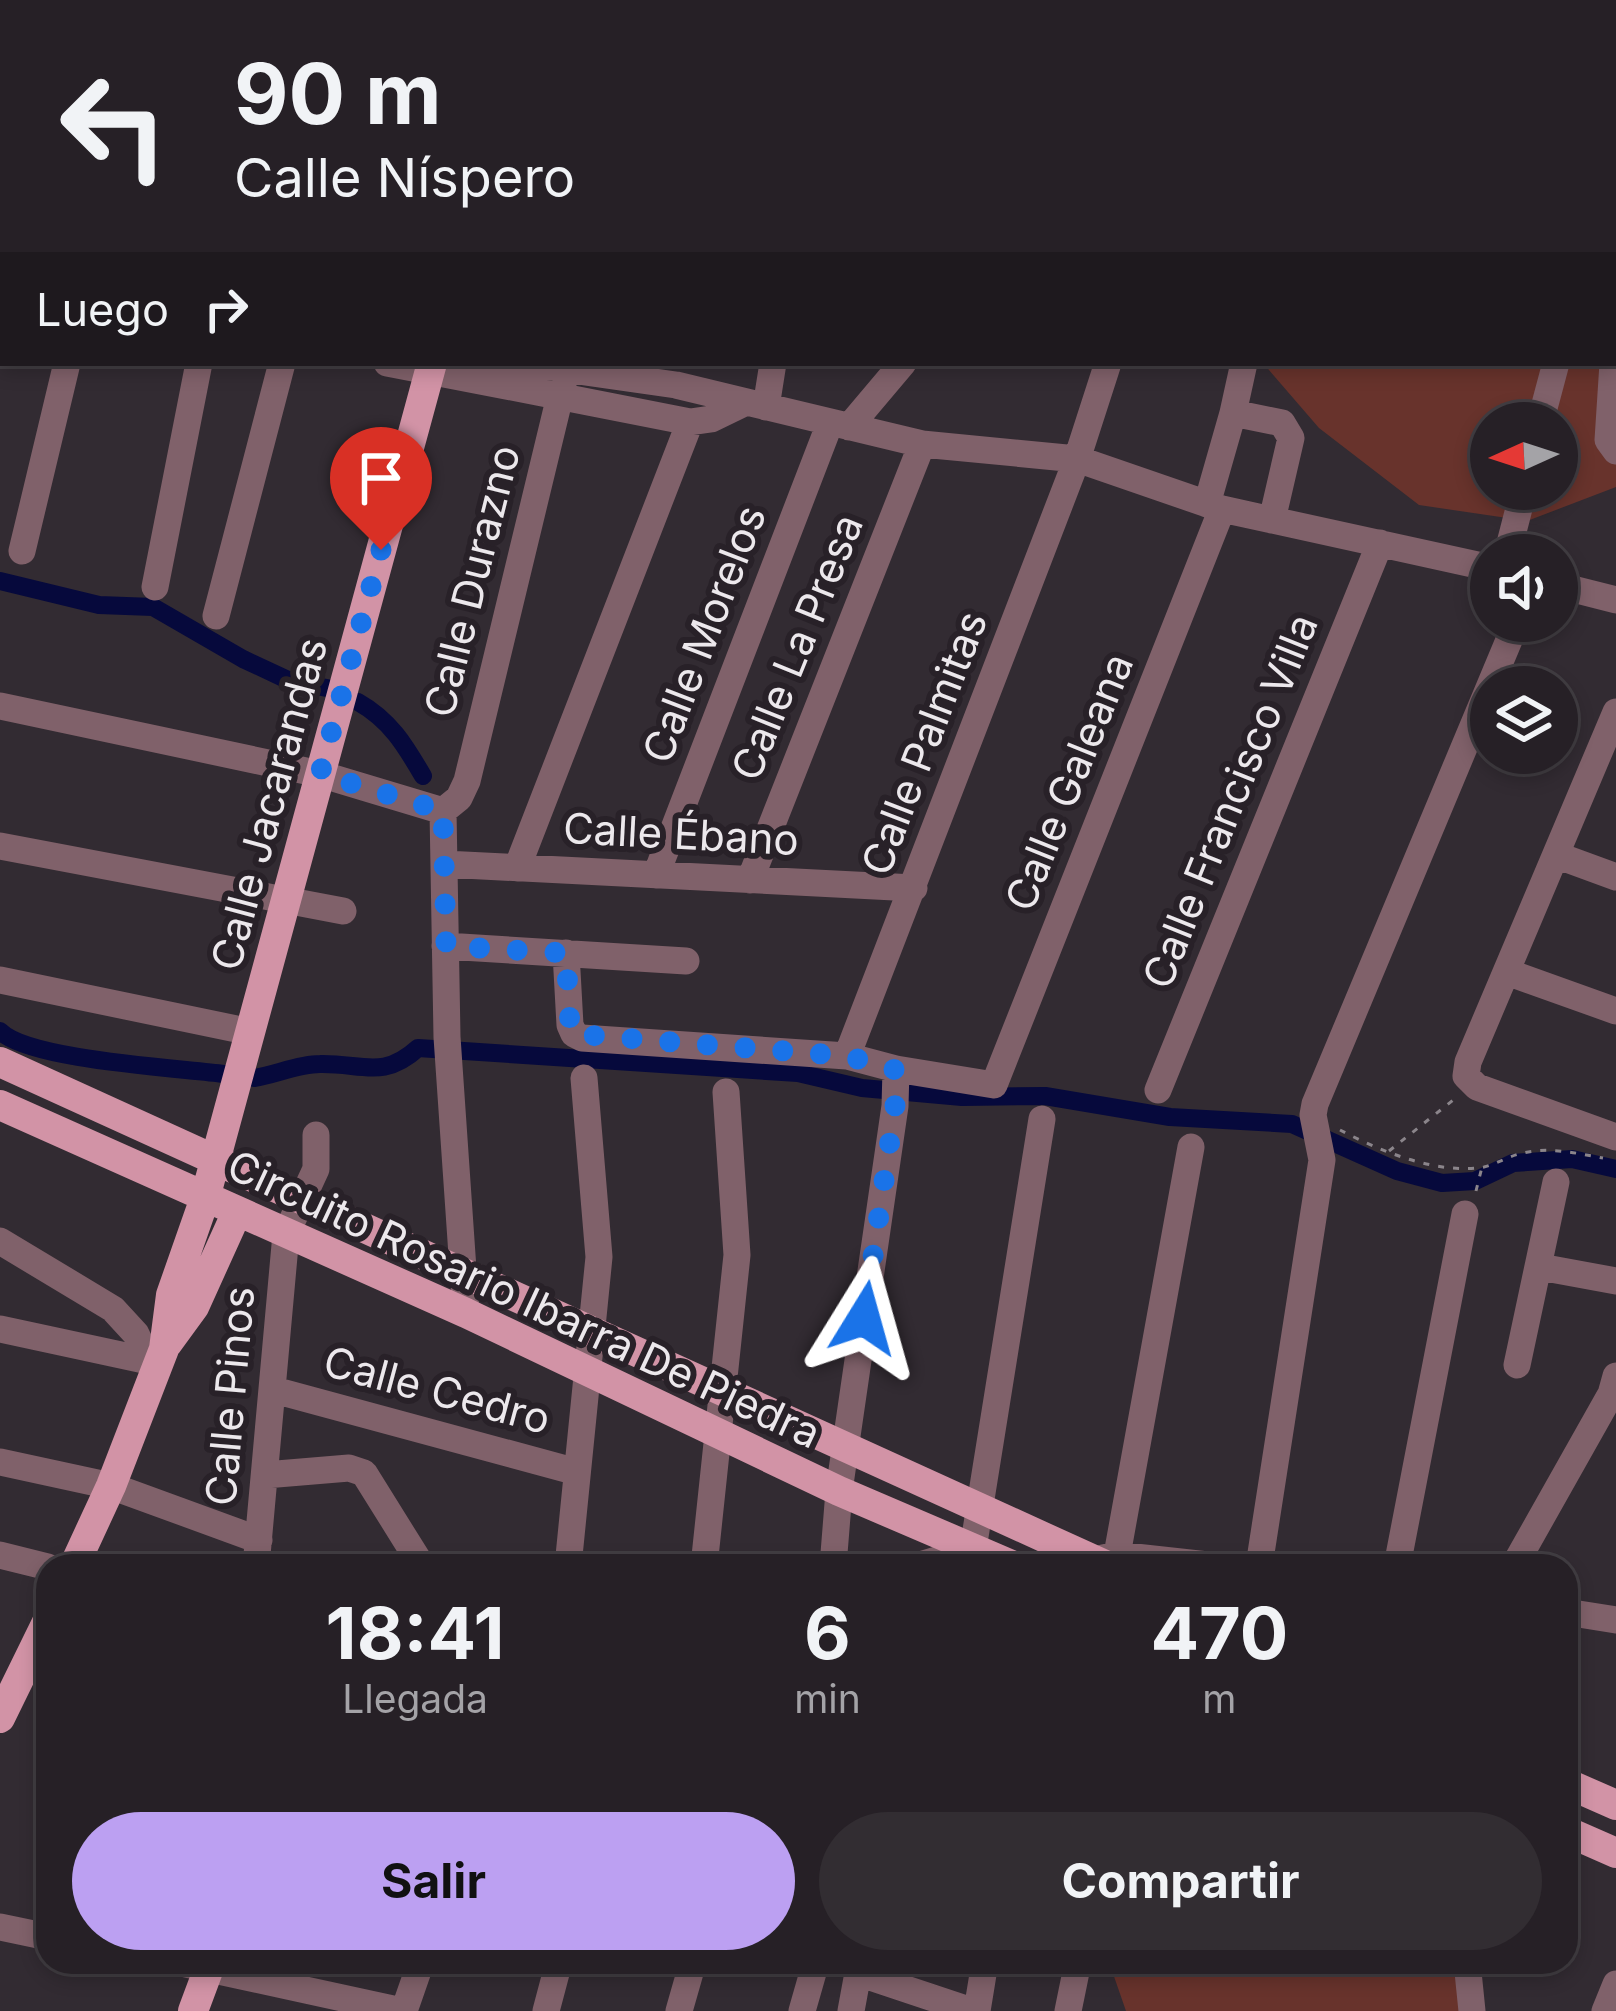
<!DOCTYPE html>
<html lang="es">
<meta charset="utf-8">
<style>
:root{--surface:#262026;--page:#322d32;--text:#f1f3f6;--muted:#a4a3a7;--line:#423e43;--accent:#bca0f2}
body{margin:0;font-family:Inter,sans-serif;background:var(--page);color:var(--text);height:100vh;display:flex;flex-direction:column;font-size:45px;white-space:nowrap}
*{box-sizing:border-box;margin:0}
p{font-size:39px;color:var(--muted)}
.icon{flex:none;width:66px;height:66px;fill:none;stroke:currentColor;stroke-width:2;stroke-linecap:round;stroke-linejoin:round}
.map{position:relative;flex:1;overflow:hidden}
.details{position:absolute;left:36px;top:1554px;width:1542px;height:420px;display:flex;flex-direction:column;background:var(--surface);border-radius:36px;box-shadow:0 6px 18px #0003,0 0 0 3px var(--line)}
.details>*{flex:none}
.top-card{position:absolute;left:0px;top:0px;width:1617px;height:366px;box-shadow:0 6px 18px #0003,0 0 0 3px var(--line);background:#262026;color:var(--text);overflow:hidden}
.needle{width:78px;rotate:267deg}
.tools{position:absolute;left:1470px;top:402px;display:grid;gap:24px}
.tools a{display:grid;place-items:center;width:108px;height:108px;border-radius:50%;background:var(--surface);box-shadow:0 6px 18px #0003,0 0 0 3px var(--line);font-size:60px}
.pin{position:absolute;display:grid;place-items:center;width:102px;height:102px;color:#fff;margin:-123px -51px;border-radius:50% 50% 50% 0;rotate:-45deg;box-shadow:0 0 12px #0007}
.pin .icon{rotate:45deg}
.me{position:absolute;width:132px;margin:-66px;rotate:8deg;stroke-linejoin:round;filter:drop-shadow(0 0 9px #0008)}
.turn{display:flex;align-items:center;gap:42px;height:252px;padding:0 36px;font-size:54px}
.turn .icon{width:156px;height:156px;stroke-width:2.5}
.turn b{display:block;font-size:84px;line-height:102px}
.then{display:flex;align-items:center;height:114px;padding:0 36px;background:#0003;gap:24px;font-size:45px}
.eta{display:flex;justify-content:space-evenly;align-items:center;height:204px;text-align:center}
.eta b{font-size:72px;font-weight:700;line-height:84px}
.button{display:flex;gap:24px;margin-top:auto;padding:24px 36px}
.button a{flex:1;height:138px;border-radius:72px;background:var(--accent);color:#111;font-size:48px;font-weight:700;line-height:138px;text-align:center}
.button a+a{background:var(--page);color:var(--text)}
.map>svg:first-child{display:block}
</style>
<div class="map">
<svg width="1616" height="2011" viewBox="0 0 1616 2011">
<rect width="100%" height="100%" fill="#322b32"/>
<path fill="#68332c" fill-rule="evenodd" d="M1304,0h312v487l-89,34 -108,-16 -100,-77 -56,-65h351v-360h-314zM1491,423h66v66h-66z
M1109,1962h345l7,49h-335z"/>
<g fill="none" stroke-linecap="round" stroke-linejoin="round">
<path stroke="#06093c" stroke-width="18" d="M0,581l99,24 54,2 90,52 47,22 42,8
M358,702c32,18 47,43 65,74
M0,1031c28,29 179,37 224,43
M254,1078c21,-3 44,-14 66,-14 42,-1 63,16 98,-16l380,25 64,15 100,9 83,-1 125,21 122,7 105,47 45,12 33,-2 38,-18 59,-4 44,10"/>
<path stroke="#8b858b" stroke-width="3" stroke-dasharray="6 9" stroke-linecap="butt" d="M1340,1130c40,21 97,45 144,37 12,-3 23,-10 35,-13 28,-8 56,-1 84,4
M1389,1151l68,-54
M1476,1191l6,-24"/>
<path stroke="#80616a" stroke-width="27" d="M868,0l5,3
M73,3l1,-3
M257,3l1,-3
M1074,3l2,-3
M0,72h3
M1614,119l2,-12
M0,278l3,1
M0,300h3
M387,363l130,25
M496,363l21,25 173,34 21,-3 35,-17
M522,363l154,22 246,59 155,15 145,50 269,59
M1613,363l-5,77 8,11
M766,407l7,-44
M1233,413l11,-50
M1540,423l16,-60
M849,427l54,-64
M1207,504l26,-91 49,10 9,15 -19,82
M22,551l45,-188
M1507,555l17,-66
M1557,585l59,15
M155,587l44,-224
M216,616l66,-253
M0,706l320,68 123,37
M1616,712l-148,350 -2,14 11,11 139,50
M443,811l4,226 19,276
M443,811l16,-13 8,-17 101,-418
M0,846l343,65
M1556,855l60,22
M444,864l470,24
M517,868l173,-446
M656,875l174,-452
M750,880l172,-436
M445,946l241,15
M566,953l4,72 4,9 8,4 265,18 49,13 98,16 228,-576
M1507,972l109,39
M0,980l251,52
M847,1056l230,-597 31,-96
M1158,1090l222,-547
M0,1241l113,68 23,25 13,27
M1540,1267l76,14
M0,1329l158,34
M1517,1365l39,-183
M274,1390l303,82
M0,1462l111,24 148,54
M265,1475l84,-7 15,5 58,93
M0,1555l48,12
M1117,1555l74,-408
M1103,1558l14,-3 100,11
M256,1566l30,-332 30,-65v-34
M568,1566l31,-309 -15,-179
M704,1566l33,-311 -11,-163
M833,1566l6,-75 56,-385 1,-37
M917,1566l56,-17 69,-430
M1259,1566l63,-406 -9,-45 2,-11 202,-483
M1397,1566l68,-352
M1514,1566l97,-172 5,-18
M1566,1612l50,8
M0,1927l48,10
M177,1962l225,49
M1467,1962l5,49
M858,1973l114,38
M267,1981l32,-19
M404,2011l17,-49
M546,2011l13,-49
M679,2011l14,-49
M802,2011l14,-49
M851,2011l9,-49
M977,2011l8,-49
M1068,2011l10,-49
M1605,2011l11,-27"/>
<path stroke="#d293a6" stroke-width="30" d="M0,1062l1107,504
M0,1105l466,208 373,178 175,75
M167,1344l27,-37 43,-95
M74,1566l37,-80 53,-137 7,-54 34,-97 227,-835
M0,1718l48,-98
M1566,1783l50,22
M1566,1831l50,22
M193,2011l16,-43"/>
</g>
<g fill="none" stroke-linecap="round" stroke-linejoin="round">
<path stroke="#1a73e8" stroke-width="21" stroke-dasharray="0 37.8" d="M381,550l-61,224 123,37 3,135 120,7 4,72 4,9 273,22 49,14 -1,36 -31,212"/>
</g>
<g text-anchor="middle" stroke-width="12" stroke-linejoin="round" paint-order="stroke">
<g font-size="42" fill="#ece8ec" stroke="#282128">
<text transform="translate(472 581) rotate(-76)" y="15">Calle Durazno</text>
<text transform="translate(704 634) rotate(-69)" y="15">Calle Morelos</text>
<text transform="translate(797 647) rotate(-68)" y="15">Calle La Presa</text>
<text transform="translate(924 743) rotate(-69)" y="15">Calle Palmitas</text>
<text transform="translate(1069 782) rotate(-68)" y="15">Calle Galeana</text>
<text transform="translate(1230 801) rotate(-68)" y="15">Calle Francisco Villa</text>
<text transform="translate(269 804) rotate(-75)" y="15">Calle Jacarandas</text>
<text transform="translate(681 834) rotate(3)" y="15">Calle Ébano</text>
<text transform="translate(524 1299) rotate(25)" y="15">Circuito Rosario Ibarra De Piedra</text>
<text transform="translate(437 1390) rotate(15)" y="15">Calle Cedro</text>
<text transform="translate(230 1396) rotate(-85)" y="15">Calle Pinos</text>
</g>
</g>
</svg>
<div class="tools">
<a><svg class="needle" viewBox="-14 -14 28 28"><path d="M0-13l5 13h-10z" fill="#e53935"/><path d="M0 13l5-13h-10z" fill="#a4a3a7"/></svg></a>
<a><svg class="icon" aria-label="sound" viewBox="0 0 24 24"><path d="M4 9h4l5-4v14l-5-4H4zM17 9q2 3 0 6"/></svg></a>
<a><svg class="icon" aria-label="layers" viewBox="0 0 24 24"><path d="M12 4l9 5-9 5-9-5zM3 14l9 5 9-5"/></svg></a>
</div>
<div class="pin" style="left:381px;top:550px;background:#d93025"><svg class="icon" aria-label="arrive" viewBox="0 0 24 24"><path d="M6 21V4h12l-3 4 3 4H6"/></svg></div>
<svg class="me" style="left:864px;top:1318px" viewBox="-20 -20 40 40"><path d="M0-17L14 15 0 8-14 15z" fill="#1a73e8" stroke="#fff" stroke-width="4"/></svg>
<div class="top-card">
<div class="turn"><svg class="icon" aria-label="left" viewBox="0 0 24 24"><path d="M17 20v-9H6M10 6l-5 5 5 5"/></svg><div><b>90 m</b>Calle Níspero</div></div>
<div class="then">Luego<svg class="icon" aria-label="right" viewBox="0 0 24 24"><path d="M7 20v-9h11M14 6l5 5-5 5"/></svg></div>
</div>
<section class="details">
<div class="eta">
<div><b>18:41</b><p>Llegada</p></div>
<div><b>6</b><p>min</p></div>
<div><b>470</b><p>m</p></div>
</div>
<div class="button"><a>Salir</a><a>Compartir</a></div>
</section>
</div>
